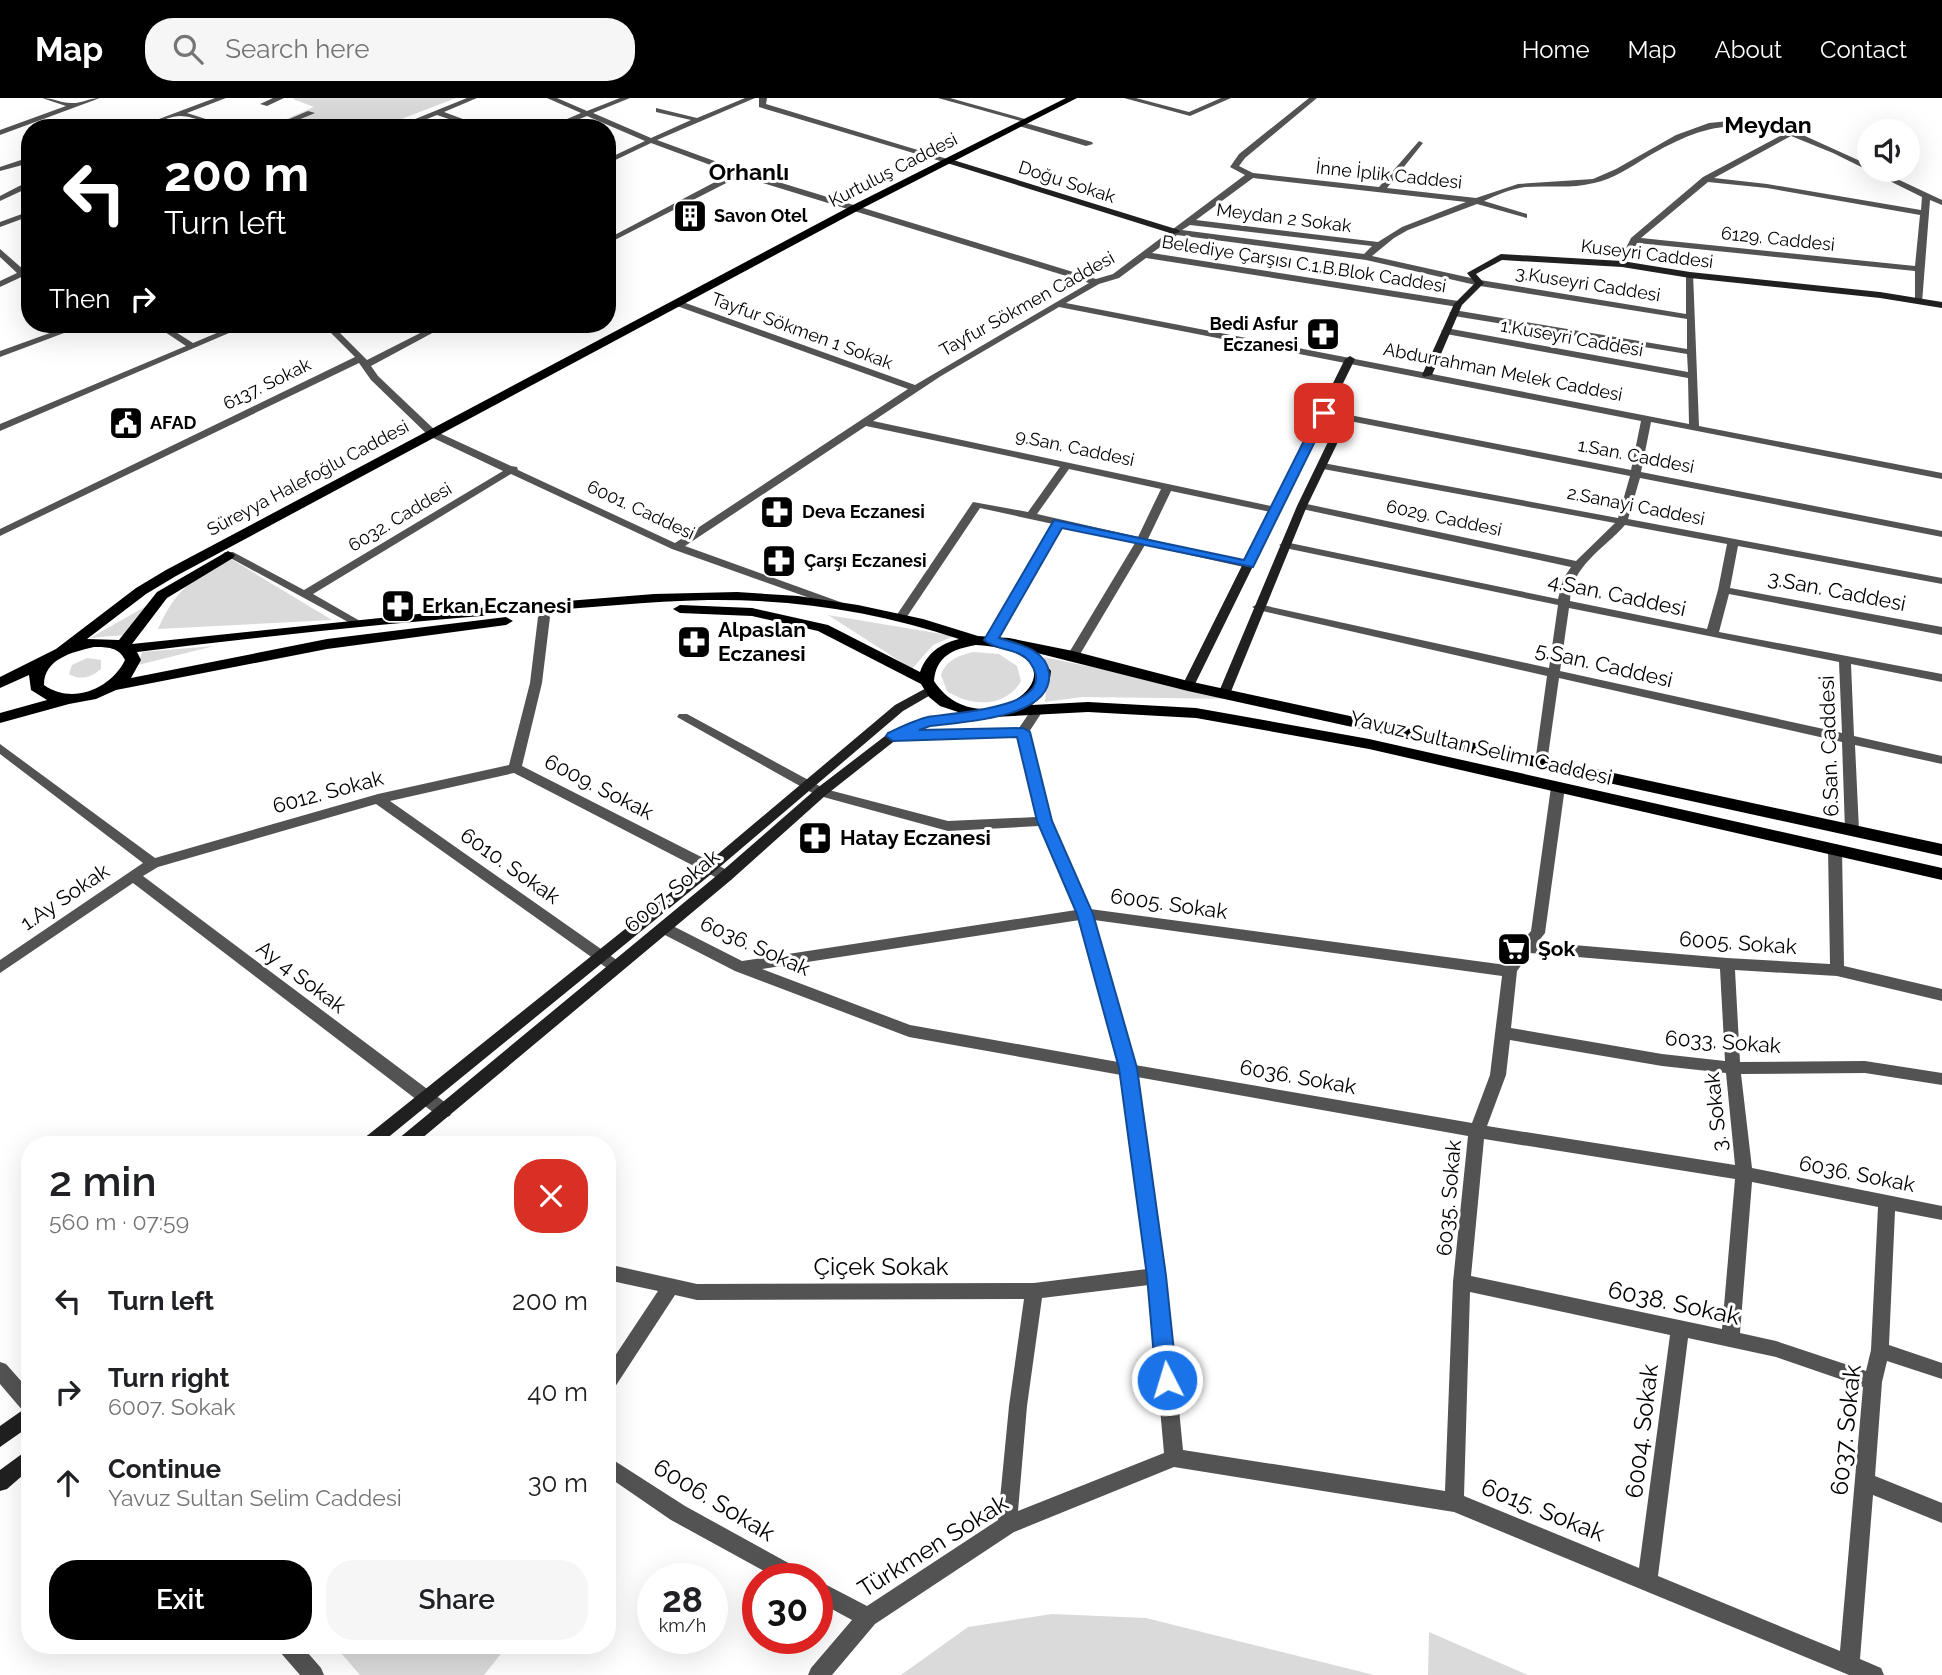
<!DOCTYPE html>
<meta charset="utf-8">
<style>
:root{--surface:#fff;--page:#f6f6f6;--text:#202124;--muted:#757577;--accent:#000}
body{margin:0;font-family:Raleway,sans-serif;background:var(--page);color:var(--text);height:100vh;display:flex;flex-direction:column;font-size:26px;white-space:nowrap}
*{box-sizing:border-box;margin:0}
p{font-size:23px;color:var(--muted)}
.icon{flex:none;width:38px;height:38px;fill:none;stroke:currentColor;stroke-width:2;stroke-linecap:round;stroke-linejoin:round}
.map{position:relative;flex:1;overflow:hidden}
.side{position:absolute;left:21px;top:1038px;width:595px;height:518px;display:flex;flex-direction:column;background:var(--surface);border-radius:28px;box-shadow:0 7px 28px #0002}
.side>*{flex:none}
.top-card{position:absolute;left:21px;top:21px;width:595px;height:214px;border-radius:28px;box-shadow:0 7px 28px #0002;background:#000;color:#fff;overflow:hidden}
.controls{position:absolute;left:1857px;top:21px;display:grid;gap:14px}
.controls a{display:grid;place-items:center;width:63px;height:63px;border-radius:50%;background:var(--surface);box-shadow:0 7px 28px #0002;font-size:35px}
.speed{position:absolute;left:637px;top:1465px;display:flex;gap:14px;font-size:35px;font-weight:700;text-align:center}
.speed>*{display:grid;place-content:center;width:91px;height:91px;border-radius:50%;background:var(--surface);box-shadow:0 7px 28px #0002;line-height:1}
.speed small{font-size:18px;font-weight:400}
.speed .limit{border:10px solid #d22;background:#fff;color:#111}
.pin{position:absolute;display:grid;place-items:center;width:60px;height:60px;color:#fff;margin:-30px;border-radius:14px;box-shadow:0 4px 10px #0006}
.me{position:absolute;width:77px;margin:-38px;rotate:355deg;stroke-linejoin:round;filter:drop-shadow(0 0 5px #0008)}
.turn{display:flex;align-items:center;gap:24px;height:147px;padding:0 28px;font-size:32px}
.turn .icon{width:91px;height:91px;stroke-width:2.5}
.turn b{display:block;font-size:49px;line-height:60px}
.then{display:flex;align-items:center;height:66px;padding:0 28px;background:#0003;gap:14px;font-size:26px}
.round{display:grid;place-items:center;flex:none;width:74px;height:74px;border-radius:28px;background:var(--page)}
.summary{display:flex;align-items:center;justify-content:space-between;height:119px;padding:0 28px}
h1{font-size:42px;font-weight:600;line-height:52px}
.button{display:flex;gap:14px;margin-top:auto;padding:14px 28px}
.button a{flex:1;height:80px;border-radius:28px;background:var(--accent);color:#fff;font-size:28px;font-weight:600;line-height:80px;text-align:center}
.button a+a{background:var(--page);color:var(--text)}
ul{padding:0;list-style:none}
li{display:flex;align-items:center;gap:21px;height:91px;padding:0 28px}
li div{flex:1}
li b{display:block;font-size:26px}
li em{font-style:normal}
header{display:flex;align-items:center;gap:42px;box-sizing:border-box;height:98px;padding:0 35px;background:var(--accent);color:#fff}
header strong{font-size:33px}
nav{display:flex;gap:38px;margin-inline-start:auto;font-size:24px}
.search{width:490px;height:63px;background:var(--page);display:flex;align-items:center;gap:18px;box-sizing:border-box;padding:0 24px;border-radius:28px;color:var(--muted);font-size:26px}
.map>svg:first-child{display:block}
</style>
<header>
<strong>Map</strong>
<div class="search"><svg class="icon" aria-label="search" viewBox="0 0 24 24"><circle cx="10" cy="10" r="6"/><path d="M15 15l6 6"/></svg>Search here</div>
<nav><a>Home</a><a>Map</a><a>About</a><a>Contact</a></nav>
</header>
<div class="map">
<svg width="1942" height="1577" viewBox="0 0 1942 1577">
<rect width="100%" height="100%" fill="#fff"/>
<path fill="#dadada" d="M295,0h161l-78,30h-112l48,-21 -21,-8z
M226,458l106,64 -174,9c17,-39 35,-49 68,-73z
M150,506l-26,31 -34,3z
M828,517l126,21 -21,9 -21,24z
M214,548l-76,19 4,-13z
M973,554l26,2 18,12 4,15c-15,27 -51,26 -74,10l-6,-16c5,-15 17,-19 32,-23z
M1044,559l200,42 -162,-2 -37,5 3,-34z
M87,560l14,2v9c-9,8 -21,12 -32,5l3,-9z
M1052,1516l94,4 228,57h-473l67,-48z
M1429,1534l99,43h-100z
M334,1547h174l-24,30h-124z"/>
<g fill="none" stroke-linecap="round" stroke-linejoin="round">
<path fill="#535353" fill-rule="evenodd" d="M42,0c11,0 19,5 29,5 9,1 19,-5 29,-5l-100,37v-5l66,-24z
M215,0h11l-39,15 47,15c-19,0 -41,-13 -55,-12 -15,1 -28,12 -44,12z
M273,0h11l-17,8 -7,-2z
M467,0h10l-33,14 43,16h-12l-38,-13 -33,13h-11z
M547,0h10l30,13 33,-13h10l-37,15 58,25 40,-18 -35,-8v-4l41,10 48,-20h10l-98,42 85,31 354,108 17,-5 132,-99 -15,-8 9,-13 70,-56h8l-72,60 -6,8 14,7 126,14 40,-46 4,2 -36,45 89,10 42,-14 75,-5 23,-10 60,-34 33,-12 20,-2 37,3 28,7 75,34v5h9l64,30v5l-12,-5 -8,103 -7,-2v-30l-278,-28 -12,23h-6l-1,-2 13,-26 72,-61 81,-43c-55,-17 -89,-5 -137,23 -16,10 -34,22 -53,26 -23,6 -46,2 -69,4 -15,2 -28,8 -41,14l43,13v4l-50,-14 -69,26 -14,8 -22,18 108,24 206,34v-39l7,-2 6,153 243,47v6l-291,-57 -10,50 301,59v6l-302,-59 -12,41 314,59v6l-204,-38 -8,42 212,39v8l-213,-41 -10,38 223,42v8l-91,-18 3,72 88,20v8l-87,-19 4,85 -7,5 -7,-5 -3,-88 -283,-64 -12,85 -1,3h-10l-1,-3 12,-87 -289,-66 -6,-3 6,-3 291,64 9,-63 -273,-57 -6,-3 6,-3 273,57 5,-20 8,-12 -269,-58 -5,-3 5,-3 274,58 39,-38 -292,-54 -5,-3 5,-3 295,55 12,-42 -306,-60 -5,-3 5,-3 307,60 10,-49 -582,-114 -118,69 -68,45 402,86 5,3 -5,3 -104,-22 -23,48 100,23 6,3 -6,3 -103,-23 -66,111 -6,4 -6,-4 68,-113 -73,-17 -65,114 -6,4 -6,-4 68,-116 -73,-16 -76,113h-8l-2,-2 79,-117 55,10 32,-45 -194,-41 -181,120 158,57v4h-8l-163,-58 -161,-75 -198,120 47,27 -6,4 -4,-2 -127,-69 2,-2h8l71,38 199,-119 -74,-35 -58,-56 -12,-17 -359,173v-7l355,-172 -33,-33h9l36,36 71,-36h11l-78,42 7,10 59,56 74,34 6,1 1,3 157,73 233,-154 -234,-84v-4h6l235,84 174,-102 -349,-107 -133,68v-5l125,-66 -81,-30 -44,21v-5l38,-18 -58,-25 -30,12h-11l35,-15zM1791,38l42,17 89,44 -1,13 -154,-26 -53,-6zM1253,80l213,24 -64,25 -24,15 -182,-22zM1708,84l59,6 153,27 -5,51 -274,-28zM1190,127l182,21 -8,8 -182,-24zM1177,137l189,25 114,26 207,33v30l-233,-39 -5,3 5,3 233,38 1,18 -242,-44 -5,3 5,3 242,44 1,46 -623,-121 33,-19 20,-6 27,-20 312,49 4,-3 -4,-3 -306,-48zM1069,371l92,20 -23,48 -101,-23zM1625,427l102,19 -9,46 -11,39 -137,-28c1,-35 34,-52 55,-76zM1569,510l270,54 3,71 -282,-62z
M759,0h8l-1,6 188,57 -7,2 -188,-56z
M938,0h12l82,23 -4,2z
M1124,0h12l53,14 32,-14h10l-41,18z
M308,13l7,2 -36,15h-11z
M1022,24l70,20 1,2 -7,2 -67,-20 -1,-2z
M27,60h3v5l-30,8v-4z
M27,84h3v5l-30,14v-5z
M30,113v5l-30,11v-5z
M0,151l24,21 6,-3v6l-30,14v-6l17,-8 -17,-16z
M75,226h13l-88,33v-6z
M153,226h10l30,19 45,-19h12l-250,107v-7l186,-78z
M544,515l6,4 -8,66 -20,83 209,106 2,4 -2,4h-10l-207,-107 -124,28 231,162 2,4 -2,4h-10l-235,-167 -218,63 -15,9 307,230 2,5 -2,5 -6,2 -6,-2 -305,-233 -133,90v-13l143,-97 -143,-109v-10l155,114 223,-64 131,-29 21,-82 8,-66z
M1038,607l6,4 -15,23 22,89 39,88 416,56 5,-10 20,-24 20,-144 7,-4 7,4 -20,146 -7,9 189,16 103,6 -2,-115 2,-3h10l2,3 2,117 98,23v12l-105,-25 -102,-6 5,92 125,-1 77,12v12l-77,-12 -124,1 11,94 190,38v14l-47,-9 -6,134 53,18v16l-55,-18 -5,21 -7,94 67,27v20l-69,-28 -13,164 21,9 3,7h-35l-395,-163 -280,-45 -160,65 -139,92 -43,51h-24l3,-7 41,-48 -35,-19v-21l50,26 131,-86 11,-114 15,-107 -327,1 -22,-5 -62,95 -6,3v-25l51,-77 -51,-11v-16l90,20 337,-1 113,-14 -26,-194 -212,-38 -174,-66 -76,-39 -2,-4 2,-4h10l73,37 334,-51 -37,-84 -91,5 -132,-36 -139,-78 2,-3h8l138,75 123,32 88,-4 -18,-81 -125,4 -6,-4 2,-3 130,-5 15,-22zM1080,822l38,142 -208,-37 -148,-56zM1094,822l408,56 -12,99 -18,48 -337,-58zM1530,855l190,16 5,92 -63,-7 -151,-26 6,-57zM1510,942l152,26 64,7 9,92 -248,-39 19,-51zM1137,979l331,59 -15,146 -8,209 -262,-41 -17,-174zM1484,1041l251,40 -13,150 -251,-53zM1752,1084l126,25 -7,143 -5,21 -90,-30 -36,-8zM1149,1187l15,168 -146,58 9,-105 15,-108zM1470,1194l200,43 -31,233 -175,-72zM1688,1240l88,19 87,30 -23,264 -182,-75z
M0,1264l6,2 24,27v23l-7,-3 -23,-27z
M607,1358l78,50 118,65 3,7h-29l-106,-58 -64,-44z
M277,1547h24l20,23 3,7h-24l-20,-23z"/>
<path fill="#202020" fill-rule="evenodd" d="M950,61l229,71 1,2 -7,2 -226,-71v-4z
M1501,156l121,7 68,11 190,20 62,10v6l-62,-10 -190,-20 -68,-11 -120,-7 -26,14 8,9 -22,22 -30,70 -8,2 -2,-2 32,-71 21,-21 -8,-10z
M1350,258l5,3 -161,327 -2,3h-8l-2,-3 163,-327z
M1345,316l5,3 -43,89 -77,188 -6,4 -4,-1 -2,-3 79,-188 43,-89z
M930,588l6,4 -2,3 -31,18 -188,160 -335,273h-19l2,-5 342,-274 190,-160z
M986,611l4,1 2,3 -2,3 -61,10 -32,13 -71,56 -95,85 -316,264h-19l2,-5 323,-267 95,-83 73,-56 38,-15z
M30,1307v21l-30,21v-21z
M30,1350v21l-23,20 -7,2v-21z"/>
<path fill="#000" fill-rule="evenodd" d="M1066,0h11l-218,112 -683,366 -30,18 -59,45 32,1 38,-48 71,-41 7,4 -2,3 -66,40 -35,46 334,-35 188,-15 83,-2 61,4 60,9 65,14 55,17 31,2 64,13 115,30 754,163v12l-754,-165 -151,-38 14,18c-1,14 -8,25 -19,34l56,-3 108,6 173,31 573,129v12l-573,-131 -173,-31 -108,-6 -112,6 -36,-12 -11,-9 -8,-13 -103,-53 -66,-15 -72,-3 -7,-4 7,-4 72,3 76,17 92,47c7,-19 20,-28 39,-33 -80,-27 -166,-40 -251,-39 -60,1 -120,8 -180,12 -131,10 -261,24 -391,40l4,8 -10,18 196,-39 179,-22 7,4 -7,4 -179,24 -211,41 -20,9 -27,5 -69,19v-10l47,-13 -16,-10 -2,-15 -29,13v-11l56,-28 80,-61 30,-18 685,-364zM976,547c130,9 8,112 -42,36 2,-25 19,-32 42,-36zM94,549c13,0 25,0 31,13 -14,29 -53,45 -81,25 0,-26 28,-33 50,-38z"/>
</g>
<path fill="#1a73e8" stroke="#114b97" stroke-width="2" d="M1324,311l5,4 -76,154 -191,-39 -63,110c19,6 47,11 50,35 5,46 -89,49 -119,53l-11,4 104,-2 7,4 22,89 41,93 44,154 29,208 11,104 -3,7 -7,3 -8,-3 -3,-7 -9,-104 -28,-208 -42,-154 -40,-93 -20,-84 -124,4 -7,-5 2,-3c13,-6 27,-13 40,-16 22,-4 133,-8 103,-53 -10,-17 -34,-12 -47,-24l70,-120 190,40 74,-147z"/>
<defs>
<g id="building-square" transform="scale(1.75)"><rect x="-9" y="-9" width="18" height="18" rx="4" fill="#000" stroke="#fff"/><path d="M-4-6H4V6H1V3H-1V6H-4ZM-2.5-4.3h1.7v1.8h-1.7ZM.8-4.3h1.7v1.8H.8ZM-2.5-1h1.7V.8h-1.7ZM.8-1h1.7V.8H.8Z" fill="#fff"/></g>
<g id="pharmacy-square" transform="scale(1.75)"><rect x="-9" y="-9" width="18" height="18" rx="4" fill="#000" stroke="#fff"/><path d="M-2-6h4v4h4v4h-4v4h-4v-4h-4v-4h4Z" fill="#fff"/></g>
<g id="civic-square" transform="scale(1.75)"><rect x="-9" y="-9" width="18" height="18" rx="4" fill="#000" stroke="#fff"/><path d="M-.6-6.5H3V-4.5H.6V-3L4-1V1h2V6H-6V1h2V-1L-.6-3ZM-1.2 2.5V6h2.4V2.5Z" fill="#fff"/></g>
<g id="supermarket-square" transform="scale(1.75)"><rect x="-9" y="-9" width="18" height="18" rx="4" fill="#000" stroke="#fff"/><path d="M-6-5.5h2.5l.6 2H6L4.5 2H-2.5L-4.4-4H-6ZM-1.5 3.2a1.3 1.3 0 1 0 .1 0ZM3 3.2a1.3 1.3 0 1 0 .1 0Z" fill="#fff"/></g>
</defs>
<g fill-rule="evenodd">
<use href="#building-square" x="690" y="118"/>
<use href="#pharmacy-square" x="1323" y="236"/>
<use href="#civic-square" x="126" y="325"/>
<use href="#pharmacy-square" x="777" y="414"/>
<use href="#pharmacy-square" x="779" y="463"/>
<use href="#pharmacy-square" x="398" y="508"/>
<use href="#pharmacy-square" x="694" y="544"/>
<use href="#pharmacy-square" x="815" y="740"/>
<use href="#supermarket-square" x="1514" y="851"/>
</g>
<g text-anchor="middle" stroke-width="6" stroke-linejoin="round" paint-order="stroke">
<g font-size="18" fill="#000" stroke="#fff">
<text transform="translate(893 72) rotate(-27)" y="6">Kurtuluş Caddesi</text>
<text transform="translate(1389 77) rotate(6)" y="6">İnne İplik Caddesi</text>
<text transform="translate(1067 84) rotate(18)" y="6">Doğu Sokak</text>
<text transform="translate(1284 120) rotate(7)" y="6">Meydan 2 Sokak</text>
<text transform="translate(1778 141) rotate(6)" y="6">6129. Caddesi</text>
<text transform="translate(1647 156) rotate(7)" y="6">Kuseyri Caddesi</text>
<text transform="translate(1304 166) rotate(9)" y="6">Belediye Çarşısı C.1.B.Blok Caddesi</text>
<text transform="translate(1588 186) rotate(9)" y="6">3.Kuseyri Caddesi</text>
<text transform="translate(1027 206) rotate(-29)" y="6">Tayfur Sökmen Caddesi</text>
<text transform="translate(802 233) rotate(20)" y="6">Tayfur Sökmen 1 Sokak</text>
<text transform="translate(1572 240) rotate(10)" y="6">1.Kuseyri Caddesi</text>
<text transform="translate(1503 274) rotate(11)" y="6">Abdurrahman Melek Caddesi</text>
<text transform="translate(267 286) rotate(-26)" y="6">6137. Sokak</text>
<text transform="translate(1075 350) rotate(12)" y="6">9.San. Caddesi</text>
<text transform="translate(1636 358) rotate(11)" y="6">1.San. Caddesi</text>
<text transform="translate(308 380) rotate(-28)" y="6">Süreyya Halefoğlu Caddesi</text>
<text transform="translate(1636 408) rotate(11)" y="6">2.Sanayi Caddesi</text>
<text transform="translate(641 412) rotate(25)" y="6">6001. Caddesi</text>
<text transform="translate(400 419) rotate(-31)" y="6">6032. Caddesi</text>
<text transform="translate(1444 420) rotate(12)" y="6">6029. Caddesi</text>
</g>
<g font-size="18" font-weight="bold" fill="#000" stroke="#fff" text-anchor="start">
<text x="714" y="124">Savon Otel</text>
<text x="1298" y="232" text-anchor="end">Bedi Asfur<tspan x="1298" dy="21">Eczanesi</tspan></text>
<text x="150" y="331">AFAD</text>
<text x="802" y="420">Deva Eczanesi</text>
<text x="804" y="469">Çarşı Eczanesi</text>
</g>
<g font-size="21" fill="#000" stroke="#fff">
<text transform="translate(1837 493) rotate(11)" y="7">3.San. Caddesi</text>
<text transform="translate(1617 497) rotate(12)" y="7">4.San. Caddesi</text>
<text transform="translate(1604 567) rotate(13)" y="7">5.San. Caddesi</text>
<text transform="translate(1829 648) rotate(-92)" y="7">6.San. Caddesi</text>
<text transform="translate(1481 650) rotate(13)" y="7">Yavuz Sultan Selim Caddesi</text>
<text transform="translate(599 689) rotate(27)" y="7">6009. Sokak</text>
<text transform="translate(328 694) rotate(-15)" y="7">6012. Sokak</text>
<text transform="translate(510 768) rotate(35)" y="7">6010. Sokak</text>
<text transform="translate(672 793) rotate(-40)" y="7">6007. Sokak</text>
<text transform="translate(65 799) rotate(-34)" y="7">1.Ay Sokak</text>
<text transform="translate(1169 806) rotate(8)" y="7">6005. Sokak</text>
<text transform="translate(1738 845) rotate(4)" y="7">6005. Sokak</text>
<text transform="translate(755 848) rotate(24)" y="7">6036. Sokak</text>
<text transform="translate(301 879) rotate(37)" y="7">Ay 4 Sokak</text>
<text transform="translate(1723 944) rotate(4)" y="7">6033. Sokak</text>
<text transform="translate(1298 979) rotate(10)" y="7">6036. Sokak</text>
<text transform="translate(1716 1014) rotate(-96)" y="7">3. Sokak</text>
<text transform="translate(1857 1076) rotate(11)" y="7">6036. Sokak</text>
<text transform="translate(1449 1100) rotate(-85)" y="7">6035. Sokak</text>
</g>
<g font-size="21" font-weight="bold" fill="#000" stroke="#fff" text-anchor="start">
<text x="422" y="515">Erkan Eczanesi</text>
<text x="718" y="539">Alpaslan<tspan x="718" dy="24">Eczanesi</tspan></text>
<text x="840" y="747">Hatay Eczanesi</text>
<text x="1538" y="858">Şok</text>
</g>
<g font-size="23" font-weight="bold" fill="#000" stroke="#fff">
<text x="1768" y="35">Meydan</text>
<text x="749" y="82">Orhanlı</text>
</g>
<g font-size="24" fill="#000" stroke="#fff">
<text x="881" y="1177">Çiçek Sokak</text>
<text transform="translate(1674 1205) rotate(12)" y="8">6038. Sokak</text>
<text transform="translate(1846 1332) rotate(-84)" y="8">6037. Sokak</text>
<text transform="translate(1642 1333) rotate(-83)" y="8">6004. Sokak</text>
<text transform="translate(714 1402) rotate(31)" y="8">6006. Sokak</text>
<text transform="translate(1543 1412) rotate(22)" y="8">6015. Sokak</text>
<text transform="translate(933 1448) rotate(-32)" y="8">Türkmen Sokak</text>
</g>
</g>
</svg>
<div class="controls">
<a><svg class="icon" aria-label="sound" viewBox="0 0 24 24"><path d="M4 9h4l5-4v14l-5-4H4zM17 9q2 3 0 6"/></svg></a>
</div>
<div class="speed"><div>28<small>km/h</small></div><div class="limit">30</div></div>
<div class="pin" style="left:1324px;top:315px;background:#d93025"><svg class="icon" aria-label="arrive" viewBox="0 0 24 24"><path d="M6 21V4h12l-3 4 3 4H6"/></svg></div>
<svg class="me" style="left:1167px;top:1282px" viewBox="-20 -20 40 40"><circle r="17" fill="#1a73e8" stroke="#fff" stroke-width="3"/><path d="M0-11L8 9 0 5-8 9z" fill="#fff"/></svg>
<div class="top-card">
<div class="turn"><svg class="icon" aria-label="left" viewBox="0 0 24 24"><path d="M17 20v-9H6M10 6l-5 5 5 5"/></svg><div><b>200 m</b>Turn left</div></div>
<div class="then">Then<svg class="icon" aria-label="right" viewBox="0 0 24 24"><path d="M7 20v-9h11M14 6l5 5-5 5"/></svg></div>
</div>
<section class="side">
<div class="summary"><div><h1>2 min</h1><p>560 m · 07:59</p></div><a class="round" style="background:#d93025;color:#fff"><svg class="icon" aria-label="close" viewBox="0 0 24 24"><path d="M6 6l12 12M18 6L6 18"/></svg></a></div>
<ul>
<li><svg class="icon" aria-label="left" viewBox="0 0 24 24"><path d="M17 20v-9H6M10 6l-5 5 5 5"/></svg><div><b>Turn left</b></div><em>200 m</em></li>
<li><svg class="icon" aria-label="right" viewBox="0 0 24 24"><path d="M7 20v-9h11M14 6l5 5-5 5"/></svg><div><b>Turn right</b><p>6007. Sokak</p></div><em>40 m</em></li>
<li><svg class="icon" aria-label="ahead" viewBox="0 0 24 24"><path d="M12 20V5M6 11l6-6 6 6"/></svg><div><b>Continue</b><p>Yavuz Sultan Selim Caddesi</p></div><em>30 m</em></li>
</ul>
<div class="button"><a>Exit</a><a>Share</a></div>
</section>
</div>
